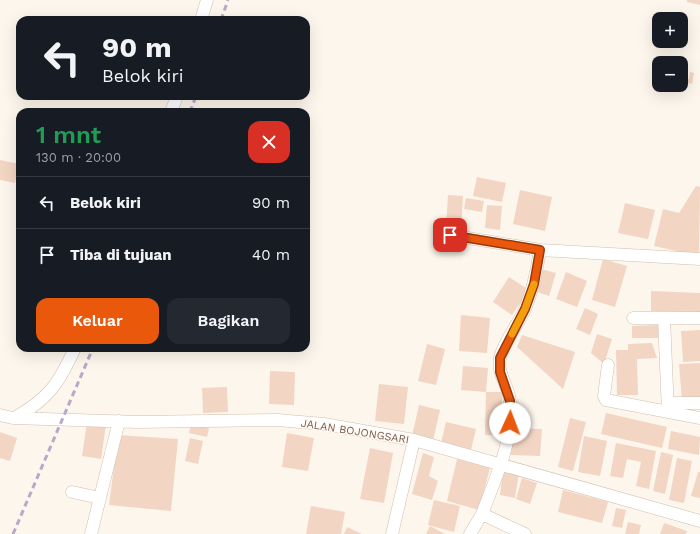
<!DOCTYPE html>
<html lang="id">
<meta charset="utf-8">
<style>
:root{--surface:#171b24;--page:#242831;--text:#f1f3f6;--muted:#9ea1a6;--line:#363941;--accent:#ea580c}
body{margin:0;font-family:"Work Sans",sans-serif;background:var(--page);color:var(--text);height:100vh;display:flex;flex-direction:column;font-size:15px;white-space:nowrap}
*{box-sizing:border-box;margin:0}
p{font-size:13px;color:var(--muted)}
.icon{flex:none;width:22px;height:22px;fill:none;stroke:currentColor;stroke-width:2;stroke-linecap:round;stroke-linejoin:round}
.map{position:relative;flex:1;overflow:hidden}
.panel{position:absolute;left:16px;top:108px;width:294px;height:244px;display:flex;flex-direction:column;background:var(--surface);border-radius:12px;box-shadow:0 4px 16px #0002}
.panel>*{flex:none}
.guide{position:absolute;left:16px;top:16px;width:294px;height:84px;border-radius:12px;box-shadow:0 4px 16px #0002;background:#171b24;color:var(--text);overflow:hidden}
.fabs{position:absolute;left:652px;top:12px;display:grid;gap:8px}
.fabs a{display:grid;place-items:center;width:36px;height:36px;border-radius:8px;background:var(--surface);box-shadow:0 4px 16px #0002;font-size:20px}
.pin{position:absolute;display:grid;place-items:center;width:34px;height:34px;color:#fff;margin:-17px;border-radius:8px;box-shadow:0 2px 6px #0006}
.me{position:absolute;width:44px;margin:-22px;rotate:2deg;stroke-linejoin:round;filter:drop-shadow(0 0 3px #0008)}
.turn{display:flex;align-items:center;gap:14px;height:84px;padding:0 20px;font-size:18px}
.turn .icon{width:52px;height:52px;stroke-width:2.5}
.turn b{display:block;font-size:28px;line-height:34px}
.round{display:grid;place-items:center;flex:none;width:42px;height:42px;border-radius:12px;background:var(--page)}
.head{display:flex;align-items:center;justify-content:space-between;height:68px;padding:0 20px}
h1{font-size:24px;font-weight:600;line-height:30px;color:#1e9e55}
.primary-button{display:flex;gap:8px;margin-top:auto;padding:8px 20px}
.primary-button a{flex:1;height:46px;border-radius:12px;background:var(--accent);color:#fff;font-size:16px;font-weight:600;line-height:46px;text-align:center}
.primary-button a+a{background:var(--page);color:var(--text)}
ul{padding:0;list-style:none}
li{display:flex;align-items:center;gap:12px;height:52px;padding:0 20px;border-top:1px solid var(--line)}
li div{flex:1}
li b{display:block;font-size:15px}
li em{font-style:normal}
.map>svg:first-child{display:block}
</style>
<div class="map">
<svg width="700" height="534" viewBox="0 0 700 534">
<rect width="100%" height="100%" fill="#fdf6ec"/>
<path fill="#f3d5c3" d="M687,0h13v5l-13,-3z
M690,72l4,1 -2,11 -7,-2v-4l4,1z
M0,160l19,4 -4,19 -15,-3z
M477,177l29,6 -4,19 -29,-6z
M696,186l4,1 -1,69 -45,-10 9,-37 16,4z
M520,190l32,7 -7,34 -32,-7z
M448,195l15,1 -2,33 -15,-1z
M466,198l18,3 -2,11 -18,-3z
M625,203l30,7 -7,29 -30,-6z
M487,205l15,1 -2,24 -15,-2z
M603,259l24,7 -12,41 -23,-7z
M541,269l15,4 -7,23 -15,-5z
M566,272l21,9 -10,26 -21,-8z
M509,277l20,13 -17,25 -19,-13z
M651,291l49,2v19l-49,-1z
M585,308l13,6 -8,21 -14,-6z
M461,315l29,3 -3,35 -28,-2z
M658,325v13h-26v-12z
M700,330v31l-17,1 -2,-31z
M597,334l15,5 -8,25 -13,-11z
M522,335l53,17 -12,37 -46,-42z
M652,343l5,15 -20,1 1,36h-21l-1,-45h12v-6z
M427,344l18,5 -9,36 -18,-4z
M700,363v37l-18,1 -3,-37z
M463,366l25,2 -2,24 -25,-2z
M270,371l25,1 -1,33 -25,-1z
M379,384l29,3 -4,37 -29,-3z
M227,387l1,25 -25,1 -1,-25z
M486,392h16v43h-17z
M419,405l21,5 -7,31 -21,-5z
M606,413l61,14 -5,21 -61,-14z
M570,418l16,4 -13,49 -15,-4z
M87,422l19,3 -5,34 -19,-3z
M446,422l30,7 -5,21 -30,-7z
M191,424l18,4 -2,9 -18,-4z
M512,428l30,1 -2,27 -29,-1z
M671,431l29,6 -1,18 -31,-6z
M0,432l17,6 -7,23 -10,-3z
M287,433l27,5 -6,33 -26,-4z
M118,435l60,4 -7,72 -62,-6z
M584,436l23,5 -7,35 -22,-4z
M190,438l13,3 -5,23 -13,-3z
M616,443l40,8 -7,38 -13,-3 5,-24 -14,-3 -4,19 -13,-2z
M370,448l23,5 -9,50 -24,-4z
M661,452l12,3 -8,39 -12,-3z
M423,453l11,4 -5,19 9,5 -6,19 -20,-6z
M677,458l15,3 -8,42 -15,-3z
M457,459l33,9 -11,42 -32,-9z
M503,470l16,3 -4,25 -15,-3z
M698,472h2v26l-9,-2z
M522,478l15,5 -7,21 -14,-5z
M563,490l45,12 -6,21 -44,-11z
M434,500l26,6 -6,26 -26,-7z
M311,506l34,6 -4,22h-35z
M616,508l10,2 -4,18 -10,-2z
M628,522l13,3 -2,9h-14z
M664,523l23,8 -1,3h-26z
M430,526l15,8h-19z
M347,527l15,7h-18z"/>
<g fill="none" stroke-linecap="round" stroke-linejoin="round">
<g stroke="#d1beb0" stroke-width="13">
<path id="minor" d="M201,20l6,-20
M171,112l6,-16
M450,235l90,15 160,9
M633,318h67
M664,318l4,94
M608,365l-4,31 2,4 94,18
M668,403h32
M0,415l13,3 125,4 139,-2 47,4 90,16 286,81
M14,418c35,-19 45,-35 61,-70
M72,492l28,6
M482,514c13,-35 32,-74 28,-112 -1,-16 -13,-27 -10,-44 4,-17 18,-33 25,-49 8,-19 12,-39 15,-59
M91,534l28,-113
M392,534l22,-94
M470,534l12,-20 43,20"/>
</g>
<use href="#minor" stroke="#fff" stroke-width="12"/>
<path stroke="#b9a8c9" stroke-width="3" stroke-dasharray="6 4" stroke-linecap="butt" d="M221,20l7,-20
M190,112l6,-16
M13,534l80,-186"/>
</g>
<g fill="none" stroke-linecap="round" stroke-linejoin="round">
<g stroke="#983908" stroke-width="10">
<path id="route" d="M450,235l90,15 -6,34 -9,25 -25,49v14l10,29v22"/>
</g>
<use href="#route" stroke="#ea580c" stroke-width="7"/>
<path stroke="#f59e0b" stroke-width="7" d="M512,334l13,-25 9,-25"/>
</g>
<g text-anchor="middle" stroke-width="3" stroke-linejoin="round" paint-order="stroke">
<g font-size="11" fill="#7a5c4d" stroke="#fffaf3">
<text transform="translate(355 431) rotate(9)" y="4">JALAN BOJONGSARI</text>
</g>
</g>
</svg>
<div class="fabs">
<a>+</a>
<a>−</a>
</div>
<div class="pin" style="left:450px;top:235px;background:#d93025"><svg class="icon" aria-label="arrive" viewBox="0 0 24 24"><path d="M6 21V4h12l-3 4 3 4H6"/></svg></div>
<svg class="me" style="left:510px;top:423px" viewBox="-20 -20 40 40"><circle r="19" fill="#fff"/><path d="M0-13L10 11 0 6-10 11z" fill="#ea580c"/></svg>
<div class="guide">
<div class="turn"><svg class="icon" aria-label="left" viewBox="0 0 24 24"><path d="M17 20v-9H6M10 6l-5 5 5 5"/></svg><div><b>90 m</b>Belok kiri</div></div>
</div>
<section class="panel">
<div class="head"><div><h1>1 mnt</h1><p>130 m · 20:00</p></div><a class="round" style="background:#d93025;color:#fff"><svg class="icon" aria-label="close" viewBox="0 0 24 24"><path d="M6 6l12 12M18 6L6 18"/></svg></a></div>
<ul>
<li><svg class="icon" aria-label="left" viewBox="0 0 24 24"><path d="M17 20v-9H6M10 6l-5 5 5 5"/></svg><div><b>Belok kiri</b></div><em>90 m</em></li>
<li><svg class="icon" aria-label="arrive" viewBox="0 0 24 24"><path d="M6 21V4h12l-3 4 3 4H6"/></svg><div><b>Tiba di tujuan</b></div><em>40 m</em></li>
</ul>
<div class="primary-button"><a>Keluar</a><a>Bagikan</a></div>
</section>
</div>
